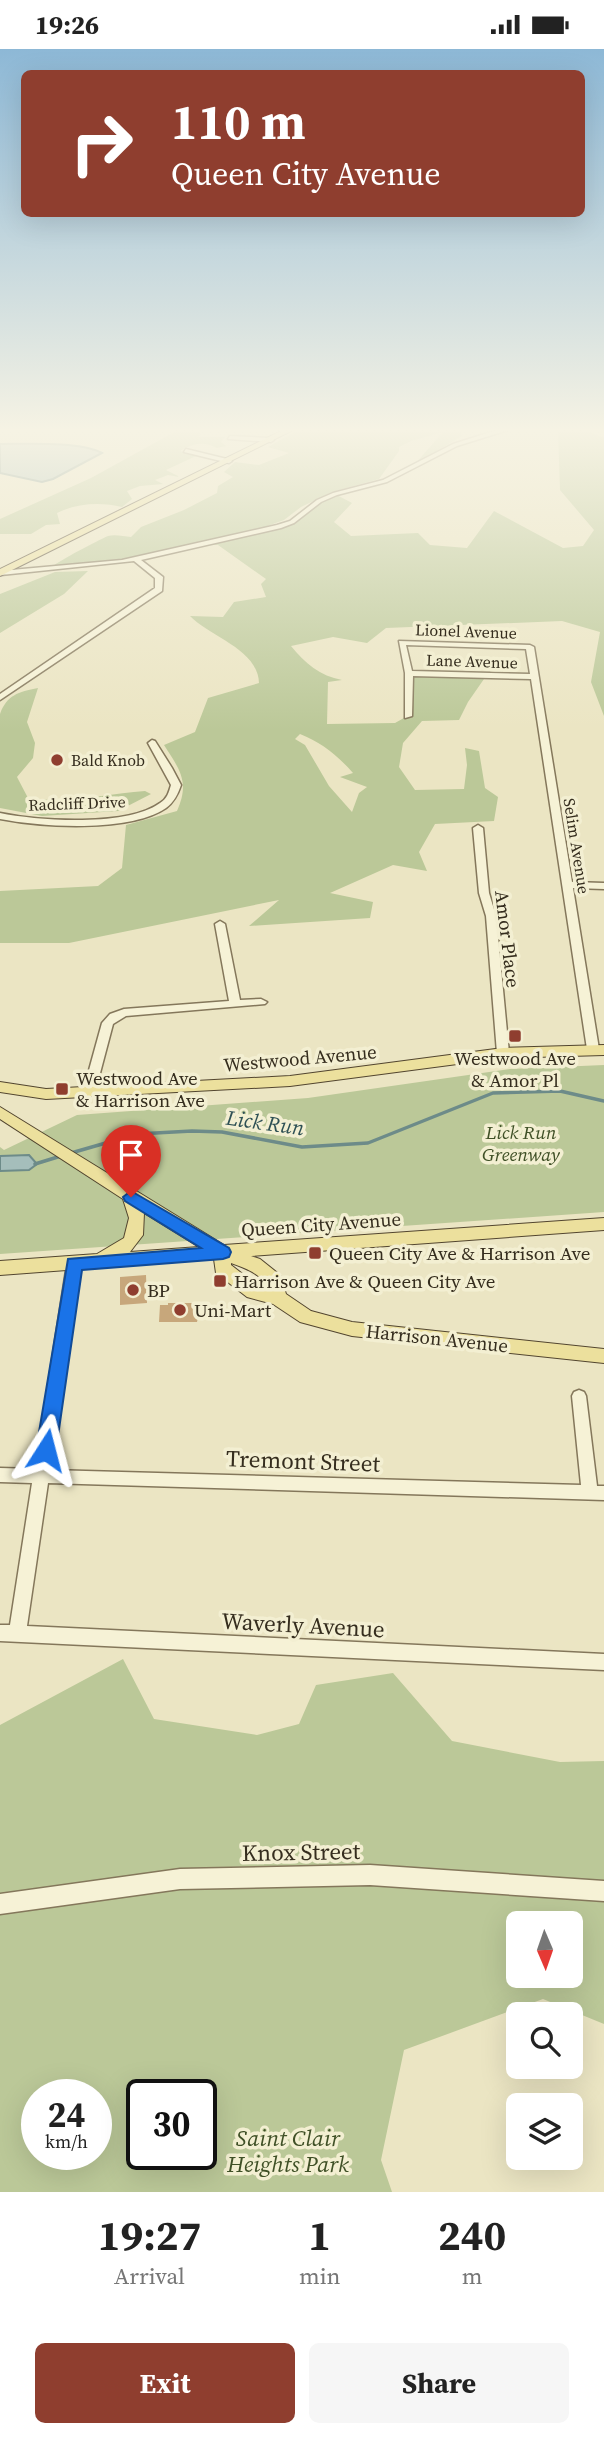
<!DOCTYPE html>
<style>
:root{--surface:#fff;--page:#f6f6f6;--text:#222;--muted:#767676;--accent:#8f3e2f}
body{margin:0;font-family:"Source Serif 4",serif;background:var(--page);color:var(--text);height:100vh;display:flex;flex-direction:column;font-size:26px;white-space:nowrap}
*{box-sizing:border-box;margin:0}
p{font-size:23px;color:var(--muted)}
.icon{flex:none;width:38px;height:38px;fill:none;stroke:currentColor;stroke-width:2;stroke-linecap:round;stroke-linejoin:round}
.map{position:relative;height:2143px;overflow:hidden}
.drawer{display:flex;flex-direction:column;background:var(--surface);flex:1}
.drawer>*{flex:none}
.hud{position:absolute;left:21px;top:21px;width:564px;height:147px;border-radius:10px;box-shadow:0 7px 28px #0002;background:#8f3e2f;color:#fff;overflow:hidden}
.needle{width:46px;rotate:178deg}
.tools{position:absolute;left:506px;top:1862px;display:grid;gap:14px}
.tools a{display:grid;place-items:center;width:77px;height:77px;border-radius:10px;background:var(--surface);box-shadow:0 7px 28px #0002;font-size:35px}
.speed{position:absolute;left:21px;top:2030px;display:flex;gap:14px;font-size:35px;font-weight:700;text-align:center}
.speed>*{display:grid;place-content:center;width:91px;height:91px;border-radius:50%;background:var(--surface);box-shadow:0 7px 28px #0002;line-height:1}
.speed small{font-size:18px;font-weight:400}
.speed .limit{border:4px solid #111;border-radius:10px;background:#fff;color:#111}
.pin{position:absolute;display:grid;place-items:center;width:60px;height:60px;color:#fff;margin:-72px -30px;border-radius:50% 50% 50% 0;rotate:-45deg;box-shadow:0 0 7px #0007}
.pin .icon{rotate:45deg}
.me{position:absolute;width:77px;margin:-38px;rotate:9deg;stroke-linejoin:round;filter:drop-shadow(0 0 5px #0008)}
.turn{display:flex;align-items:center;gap:24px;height:147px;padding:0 35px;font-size:32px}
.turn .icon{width:91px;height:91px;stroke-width:2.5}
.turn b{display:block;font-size:49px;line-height:60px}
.eta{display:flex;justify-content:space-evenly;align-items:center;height:119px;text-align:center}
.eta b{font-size:42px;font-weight:700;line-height:49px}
.action{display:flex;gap:14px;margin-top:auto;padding:14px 35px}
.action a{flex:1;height:80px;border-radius:10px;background:var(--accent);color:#fff;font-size:28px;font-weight:700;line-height:80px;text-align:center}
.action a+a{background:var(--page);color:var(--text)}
.status{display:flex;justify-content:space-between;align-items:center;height:49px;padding:0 35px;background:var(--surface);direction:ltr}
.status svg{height:19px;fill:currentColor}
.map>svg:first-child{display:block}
</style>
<div class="status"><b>19:26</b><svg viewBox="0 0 49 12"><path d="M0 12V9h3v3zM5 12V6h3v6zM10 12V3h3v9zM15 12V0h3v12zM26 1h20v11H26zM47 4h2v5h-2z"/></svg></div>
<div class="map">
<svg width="604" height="2143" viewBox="0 0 604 2143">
<rect width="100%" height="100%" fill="#ebe5c3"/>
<path fill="#bbc898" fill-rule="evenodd" d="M178,381h18l5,4 -3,3h27l-4,5 5,4 -9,2c-13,-7 -25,-5 -37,3l16,5 -30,14 14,7 -12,-2 -13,5 8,4 -23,2 -13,5 5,8 -10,8c-21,-5 -45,-4 -65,6l3,11 -14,1 -15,9h-31v-15l91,-41z
M298,381h162l2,6 -47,28 28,-32 -32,9 -12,6v4l-20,28 -47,13 -31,15 -17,13 -25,9 -119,28 -88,10c8,-7 45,-26 56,-31 6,-2 16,0 23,1l10,-10 43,-17 33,-17 1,-7 15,-9 -9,-5 11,-10 24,3 30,-12 -21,-6z
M558,381h28l18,8v278l-13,-34 9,-50 -38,-11 -176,7 -19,15 -34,-6 -42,9c14,17 29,30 51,34l-14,2 -1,42 68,-1 16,-9 3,-38 70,3 -16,23 -9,18 -37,1 -19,22 -4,24 16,23 49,-1 3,-24 -2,-17 14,3 6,37 13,9 -4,24 -59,3 -16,28 8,19 -34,-6 -63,28 43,9 -3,16 -121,8 30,-26 -210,43h-69v-52l98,-5 24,-18 4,-43 51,-14c13,-29 3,-41 -13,-66l31,-13 13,-34 51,-15c-1,-34 -49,-46 -69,-67l33,1 11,-15 32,-5 -5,-13 5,-5 -48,-34 -14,-1 82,-19 33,-24 16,-7 17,9 -18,19 17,14 67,-3 12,12 37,3 27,-37 69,37 20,-2 11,-16 -34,-40zM300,685c21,8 38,22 53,39l-13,4 27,10 -8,6 -7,19 -23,-26 -24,-41 -10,-6z
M88,522l-24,23 -64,39v-39l55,-22z
M38,639l-11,34 8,21 -2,15 -16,19 11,21c38,6 79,-4 117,-7l6,3 -33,17 -76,5 -42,-8v-94c7,-19 18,-22 38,-26z
M604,1016v147l-604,42v-107l4,3 73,-35 231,-17 202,-29z
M123,1610l31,60 103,16 42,-11 17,-39 77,-12 59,68 108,21 44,-1v263l-61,-25 -139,51 -23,110 11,32h-392v-467zM518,1874h52v53h-52zM37,2046h59v59h-59zM142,2046h59v59h-59z"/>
<path fill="#a5bebb" stroke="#6d8b89" stroke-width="2" d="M0,395c26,0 80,-3 102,9l-49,26 -11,3 -42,-9z
M29,1106l8,9 -8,6 -29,1v-15z"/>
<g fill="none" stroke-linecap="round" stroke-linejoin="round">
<path stroke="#6d8b89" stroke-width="3.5" d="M71,1104l66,-19 55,-3 30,1 80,15 66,-4 125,-50 67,-2 44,10
M35,1115l26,-8"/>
</g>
<path fill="#c7a77b" d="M146,1226l1,28 -27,2v-28z
M168,1254h33l-4,19h-38l1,-17h8z"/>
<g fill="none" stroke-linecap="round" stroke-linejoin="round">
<g stroke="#84775b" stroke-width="3">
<path id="minor" d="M497,381h11l-51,16 -70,36 -50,13 -16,7 -27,21 -13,5 -140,32 22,17 -1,14 -162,109v-6l155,-106v-10l-21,-17 -133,14 -1,-4 122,-11 155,-35 13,-4 27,-21 16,-7 50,-13 70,-36z
M230,387l41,2 3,2 -3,2 -43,-3z
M186,400l45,11 1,1 -3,2 -45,-11z
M399,592l131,4 4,2 38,235 32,1v6l-31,-1 26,161 -2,3 -4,1 -6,-4 -56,-370 -118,-3 -1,40 -7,2v-45zM406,596l120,4 4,25 -118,-3z
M152,691l3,1 17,27 9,17c-3,9 -7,17 -15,23 -37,25 -124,19 -166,11v-6c39,8 127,14 160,-10 7,-4 9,-11 11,-18l-23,-42z
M478,776l5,3 6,65 7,23 13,137 -6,4 -6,-4 -11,-137 -7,-23 -6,-65z
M220,872l5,3 15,76 21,-1 6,3 -2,2 -139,12 -13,8 -18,68 -2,3h-8l-2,-3 19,-69 8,-9 14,-5 105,-8 -14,-77z
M74,1210l5,1 2,4 -31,206 531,15 -9,-89 2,-4 5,-2 5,2 2,4 11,90h7v14l-556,-17 -21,143 577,28v16l-604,-29v-16h10l22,-142 -32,-1v-14l35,1 32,-205 2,-4z
M370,1816l234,16v20l-234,-16 -190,4 -180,25v-20l180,-25z"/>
</g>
<g stroke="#52452f" stroke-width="2">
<path id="major" d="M283,381h10l-293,146v-7z
M604,996v10l-101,3 -213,28 -244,13 -46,-7v-10l46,7 244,-13 213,-28z
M0,1058l224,138 380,-27v12l-353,26 9,3 20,16 6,19 25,17 41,11 252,27v14l-252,-27 -52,-14 -27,-18 -26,-7 -31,-24 -2,-14 -214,16v-14l97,-7 27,-16 5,-20 -6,-19 -123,-80zM144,1164l55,34 -69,5 13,-17zM231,1214c14,5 31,11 36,25l-9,-2 -27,-21z"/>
</g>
<use href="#minor" fill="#f6f2d6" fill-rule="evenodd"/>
<use href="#major" fill="#ece09d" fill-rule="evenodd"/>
</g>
<linearGradient id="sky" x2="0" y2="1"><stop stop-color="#8db8d6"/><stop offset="0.56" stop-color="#f6f3e4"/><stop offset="1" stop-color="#f6f3e4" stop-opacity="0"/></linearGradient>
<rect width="604" height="681" fill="url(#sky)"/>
<path fill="#1a73e8" stroke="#114b97" stroke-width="2" d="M131,1142l98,57 2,4 -2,5 -6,2 -141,11 -26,180 -3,6 -7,2 -7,-2 -3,-6 32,-191 133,-11 -76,-47 -2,-4z"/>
<g fill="#8f3e2f" stroke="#f3efd2" stroke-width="2.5">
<circle cx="57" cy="711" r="7"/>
<rect x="508" y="980" width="14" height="14" rx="3.5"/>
<rect x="55" y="1033" width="14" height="14" rx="3.5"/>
<rect x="308" y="1197" width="14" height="14" rx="3.5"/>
<rect x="213" y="1225" width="14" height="14" rx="3.5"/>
<circle cx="133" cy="1241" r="7"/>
<circle cx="180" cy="1261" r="7"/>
</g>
<g text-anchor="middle" stroke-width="7" stroke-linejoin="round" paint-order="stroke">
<g font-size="16" fill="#352d1e" stroke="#f3efd2">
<text transform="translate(466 582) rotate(2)" y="6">Lionel Avenue</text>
<text transform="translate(472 612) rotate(2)" y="6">Lane Avenue</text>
<text transform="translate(77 754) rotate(-2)" y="6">Radcliff Drive</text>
<text transform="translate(577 797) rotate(81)" y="6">Selim Avenue</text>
</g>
<g font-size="16" fill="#352d1e" stroke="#f3efd2" text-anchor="start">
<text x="71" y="717">Bald Knob</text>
</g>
<g font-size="19" fill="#352d1e" stroke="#f3efd2">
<text transform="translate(508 890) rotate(83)" y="7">Amor Place</text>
<text transform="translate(300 1009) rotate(-5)" y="7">Westwood Avenue</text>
<text transform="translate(321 1175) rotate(-4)" y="7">Queen City Avenue</text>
<text transform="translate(437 1289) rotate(6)" y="7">Harrison Avenue</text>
</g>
<g font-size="19" fill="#352d1e" stroke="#f3efd2" text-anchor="start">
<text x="515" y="1016" text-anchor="middle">Westwood Ave<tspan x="515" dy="22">&amp; Amor Pl</tspan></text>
<text x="76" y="1036">Westwood Ave<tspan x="76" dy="22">&amp; Harrison Ave</tspan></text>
<text x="329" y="1211">Queen City Ave &amp; Harrison Ave</text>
<text x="234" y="1239">Harrison Ave &amp; Queen City Ave</text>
<text x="147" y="1248">BP</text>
<text x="194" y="1268">Uni-Mart</text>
</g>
<g font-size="19" font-style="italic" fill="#3f5026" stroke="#f3efd2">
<text x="521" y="1090">Lick Run<tspan x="521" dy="22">Greenway</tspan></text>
</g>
<g font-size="21" font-style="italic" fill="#2e5054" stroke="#f3efd2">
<text transform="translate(265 1074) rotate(8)" y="7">Lick Run</text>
</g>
<g font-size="23" fill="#352d1e" stroke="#f3efd2">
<text transform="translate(303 1412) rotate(2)" y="8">Tremont Street</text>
<text transform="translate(303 1576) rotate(3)" y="8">Waverly Avenue</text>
<text transform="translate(301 1803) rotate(-1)" y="8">Knox Street</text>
</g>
<g font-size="23" font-style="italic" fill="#3f5026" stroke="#f3efd2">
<text x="288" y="2097">Saint Clair<tspan x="288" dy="26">Heights Park</tspan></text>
</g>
</g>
</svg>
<div class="tools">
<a><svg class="needle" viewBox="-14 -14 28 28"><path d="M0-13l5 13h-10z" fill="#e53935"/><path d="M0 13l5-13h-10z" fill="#767676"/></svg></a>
<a><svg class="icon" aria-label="search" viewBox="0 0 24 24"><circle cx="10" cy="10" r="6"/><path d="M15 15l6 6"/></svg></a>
<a><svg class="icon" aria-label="layers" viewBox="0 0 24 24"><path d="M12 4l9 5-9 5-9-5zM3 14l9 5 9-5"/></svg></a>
</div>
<div class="speed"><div>24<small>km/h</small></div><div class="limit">30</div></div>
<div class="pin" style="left:131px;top:1148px;background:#d93025"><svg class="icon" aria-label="arrive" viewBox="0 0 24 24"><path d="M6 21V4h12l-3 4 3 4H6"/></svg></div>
<svg class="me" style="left:46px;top:1401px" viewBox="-20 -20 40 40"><path d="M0-17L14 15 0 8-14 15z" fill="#1a73e8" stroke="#fff" stroke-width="4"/></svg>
<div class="hud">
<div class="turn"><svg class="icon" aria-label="right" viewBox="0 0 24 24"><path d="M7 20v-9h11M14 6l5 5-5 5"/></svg><div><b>110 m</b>Queen City Avenue</div></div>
</div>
</div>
<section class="drawer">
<div class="eta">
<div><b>19:27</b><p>Arrival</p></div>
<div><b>1</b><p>min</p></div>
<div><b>240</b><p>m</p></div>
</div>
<div class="action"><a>Exit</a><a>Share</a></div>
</section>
